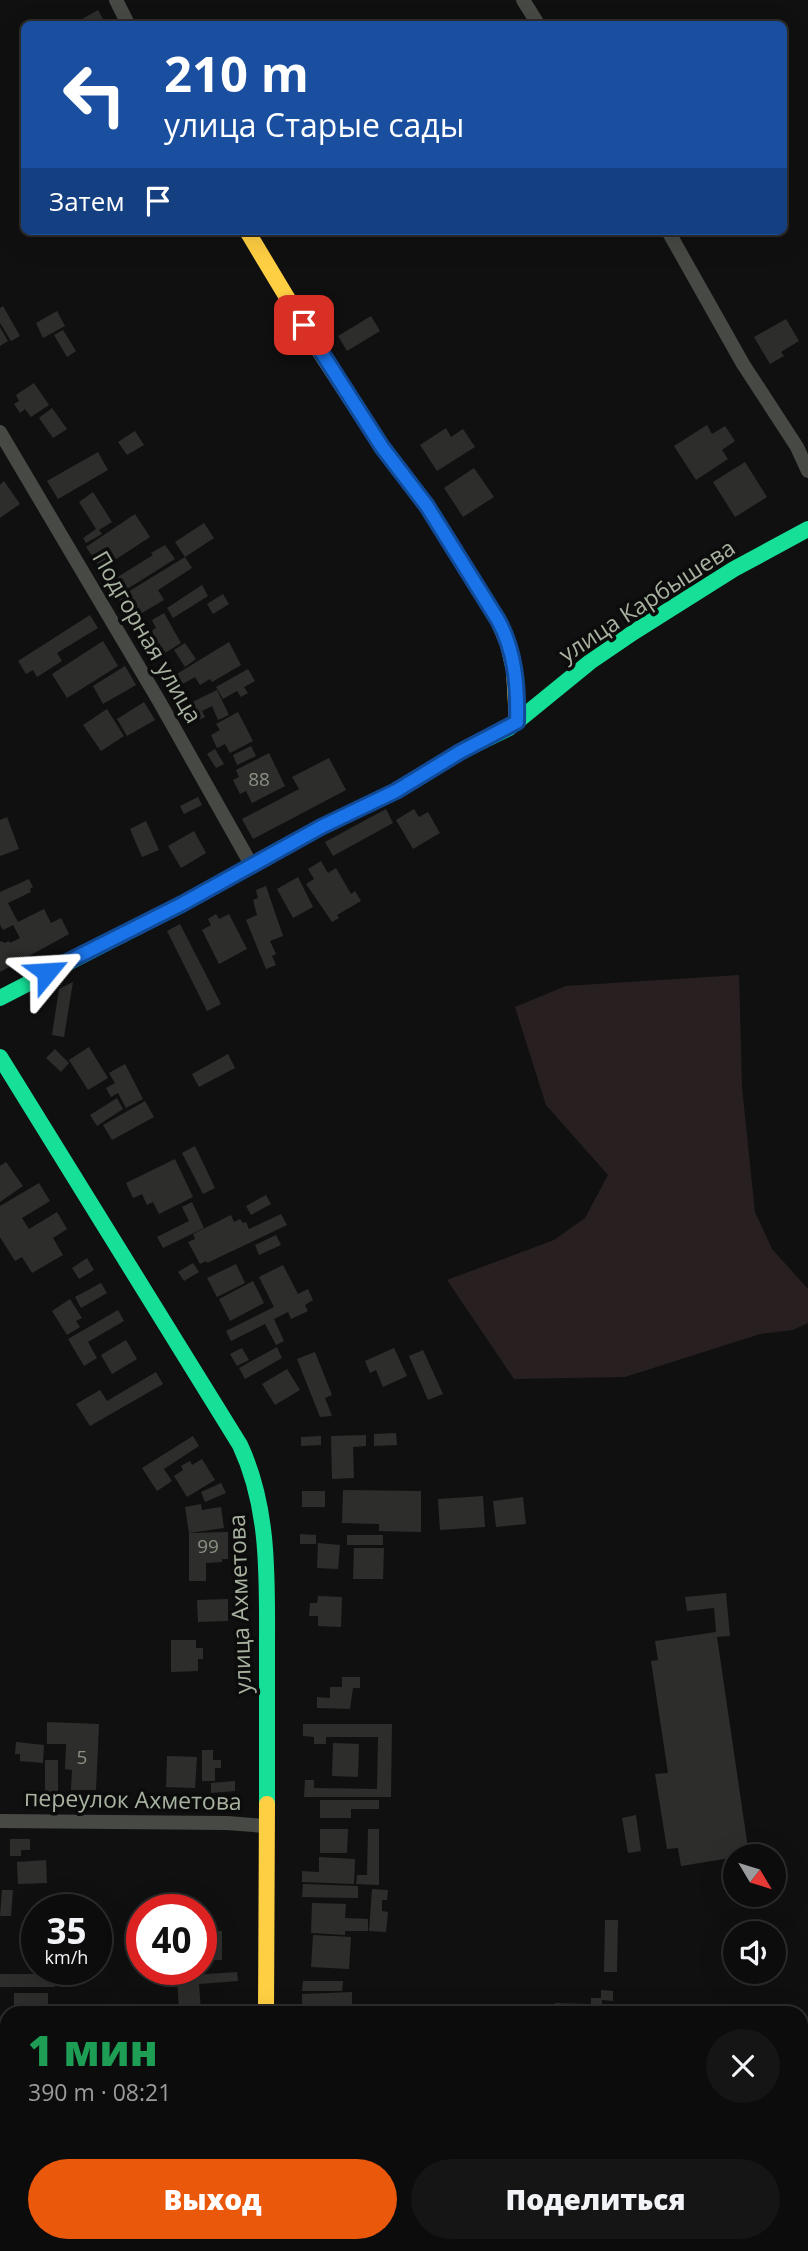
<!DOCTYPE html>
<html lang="ru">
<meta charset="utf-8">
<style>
:root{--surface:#0c0c0c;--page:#151515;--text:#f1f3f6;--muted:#9a9b9d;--line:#2c2c2d;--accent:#ea580c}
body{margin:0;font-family:"Open Sans",sans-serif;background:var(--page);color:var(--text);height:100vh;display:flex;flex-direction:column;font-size:26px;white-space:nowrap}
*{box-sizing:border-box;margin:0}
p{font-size:23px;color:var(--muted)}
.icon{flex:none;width:38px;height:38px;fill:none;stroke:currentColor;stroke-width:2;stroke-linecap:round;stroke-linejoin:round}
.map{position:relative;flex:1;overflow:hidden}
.drawer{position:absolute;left:0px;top:2006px;width:808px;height:247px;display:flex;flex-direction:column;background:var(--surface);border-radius:21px 21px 0 0;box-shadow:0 7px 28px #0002,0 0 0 2px var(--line)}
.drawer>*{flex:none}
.top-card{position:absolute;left:21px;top:21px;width:766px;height:214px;border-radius:10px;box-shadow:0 7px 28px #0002,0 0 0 2px var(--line);background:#1a4fa0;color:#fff;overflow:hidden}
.needle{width:46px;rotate:128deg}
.fabs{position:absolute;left:723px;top:1844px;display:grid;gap:14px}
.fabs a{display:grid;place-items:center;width:63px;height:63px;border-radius:50%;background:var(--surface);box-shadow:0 7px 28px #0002,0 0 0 2px var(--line);font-size:35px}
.speed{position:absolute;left:21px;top:1894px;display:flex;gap:14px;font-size:35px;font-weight:700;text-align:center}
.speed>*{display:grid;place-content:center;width:91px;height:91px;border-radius:50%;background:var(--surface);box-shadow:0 7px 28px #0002,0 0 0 2px var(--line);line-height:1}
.speed small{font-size:18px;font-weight:400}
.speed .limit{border:10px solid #d22;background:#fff;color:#111}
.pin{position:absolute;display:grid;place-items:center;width:60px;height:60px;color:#fff;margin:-30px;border-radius:14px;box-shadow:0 4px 10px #0006}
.me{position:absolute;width:77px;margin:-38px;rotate:63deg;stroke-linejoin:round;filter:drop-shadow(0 0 5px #0008)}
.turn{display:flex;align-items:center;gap:24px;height:147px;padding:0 28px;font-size:32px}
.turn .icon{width:91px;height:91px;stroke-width:2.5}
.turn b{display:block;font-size:49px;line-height:60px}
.then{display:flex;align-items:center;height:66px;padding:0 28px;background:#0003;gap:14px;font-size:26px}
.round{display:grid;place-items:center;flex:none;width:74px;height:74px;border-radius:37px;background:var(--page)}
.overview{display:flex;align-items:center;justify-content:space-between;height:119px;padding:0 28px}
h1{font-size:42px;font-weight:800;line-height:52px;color:#1e9e55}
.cta{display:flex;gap:14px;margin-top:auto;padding:14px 28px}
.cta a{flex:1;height:80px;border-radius:42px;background:var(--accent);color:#fff;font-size:28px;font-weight:800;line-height:80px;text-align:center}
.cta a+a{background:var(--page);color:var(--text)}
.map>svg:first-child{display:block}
</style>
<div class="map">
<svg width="808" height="2251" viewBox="0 0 808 2251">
<rect width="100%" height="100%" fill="#101010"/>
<path fill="#282020" d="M739,975l3,112 13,125 17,37 36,40v34l-15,7 -33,4 -135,43 -111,2 -67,-99 107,-40 31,-22 23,-43 -62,-70 -31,-98 51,-21z"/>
<path fill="#2d2e2c" d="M98,10l6,11 -6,3h-20l-1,-2z
M3,306l17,30 -9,5 -11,-18v-15z
M57,311l8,15 -22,12 -7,-15z
M371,316l9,15 -33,20 -9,-15z
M786,319l13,22 -18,11 3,4 -14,8 -16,-27z
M0,327l8,14 -8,5z
M63,330l13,21 -9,6 -13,-22z
M34,383l15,22 -18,12 -6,-8 -5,4 -6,-9 5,-3 -3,-6z
M52,408l15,21 -14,9 -14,-20z
M707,425l5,9 13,-8 10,15 -13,9 6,9 -32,21 -22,-34z
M446,428l5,9 12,-8 12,18 -38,24 -17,-26z
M135,431l9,14 -17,10 -9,-13z
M98,452l10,18 -50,29 -11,-18z
M745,462l22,35 -32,20 -22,-35z
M474,468l20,29 -31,20 -19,-29z
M4,481l16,23 -20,14v-33z
M93,492l19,30 -13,8 3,4 -16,9 -3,-5 13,-9 -17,-27z
M135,514l15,23 -49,32 -15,-22z
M204,523l10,15 -29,19 -10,-15z
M165,545l10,14 -59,37 -8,-13 45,-28 -2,-2z
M185,557l7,11 -34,22 6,10 -34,20 -12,-22z
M202,585l6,11 -35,22 -6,-10z
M223,594l6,10 -16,10 -6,-10z
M164,613l17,30 -16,10 -6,-10 -7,4 -7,-12 11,-7 -4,-8z
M90,615l8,13 -41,25 5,8 -25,16 -4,-7 -7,4 -8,-13z
M103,641l15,25 -51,32 -15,-24z
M229,642l12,23 -29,17 -2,-3 -10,6 -5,-8 -23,13 -5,-10z
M185,643l11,16 -11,8 -11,-17z
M125,666l11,19 -33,19 -10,-18z
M248,669l7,12 -11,6 4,6 -7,4 -4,-6 -14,8 -7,-12z
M217,690l12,25 -11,5 -6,-14 -10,5 3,6 -10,5 -3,-7 -5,2 -5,-10z
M144,702l11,18 -28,16 -10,-17z
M107,709l17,27 -23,15 -18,-26z
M238,712l15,29 -23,12 -5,-9 -8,4 -6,-13 9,-5 -4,-6z
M251,746l5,10 -19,9 -4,-10z
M215,749l9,15 -8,4 -9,-14z
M269,753l16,33 -33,17 -6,-12 -6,3 -7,-14 6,-3 -3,-7z
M329,758l17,32 -93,49 -11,-20 57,-30 -7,-12z
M198,797l4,8 -18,9 -4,-8z
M386,809l7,14 -60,33 -8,-14z
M414,809l5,8 9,-5 12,21 -27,16 -17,-29z
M7,817l12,32 -19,7v-36z
M146,821l13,29 -17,7 -12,-28z
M194,831l12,22 -25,15 -13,-22z
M321,861l7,12 8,-5 15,26 4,-3 6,10 -24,14 2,3 -7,4 -26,-38 8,-5 -6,-10z
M298,877l15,30 -20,11 -16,-29z
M29,879l4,8 -3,2 1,3 -23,11 10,19 26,-13 7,14 10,-5 8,16 -69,38v-30l2,-1 2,2 5,-2 1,2 10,-5 -7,-13 -10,5 -3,-5v-33z
M266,886l17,50 -13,5 6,13 -4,2 4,9 -10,4 -20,-49 11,-5 -4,-15 5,-2 -2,-8z
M216,914l3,5 10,-5 18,35 -28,15 -17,-34 9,-5 -3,-6z
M180,924l41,80 -14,7 -40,-80z
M73,982l-9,55 -12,-2 7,-46z
M89,1047l19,31 -20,12 -19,-30z
M55,1049l14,14 -8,9 -15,-14z
M228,1054l7,14 -36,19 -7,-13z
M125,1064l18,35 -17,9 -8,-15 -7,4 -5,-9 9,-5 -6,-10z
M117,1098l6,11 -26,17 -7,-11z
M145,1101l9,16 -42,23 -9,-15z
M195,1146l20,42 -12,6 -21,-41z
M175,1159l18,38 -34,17 -6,-12 -6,3 -5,-11 -9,4 -7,-15z
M6,1162l17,24 -23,16v-36z
M39,1183l11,18 -28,17 7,11 28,-17 10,17 -14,9 10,17 -31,18 -10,-16 -7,4 -15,-24v-31z
M266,1195l5,9 -20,11 -5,-9z
M192,1202l12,26 -41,20 -6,-11 32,-16 -7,-14z
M281,1214l6,11 -80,38 -1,-2 -6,3 -12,-22 7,-3 -2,-5 38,-19 3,7 6,-3 3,4 3,-1 3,7z
M276,1235l5,10 -22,10 -4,-10z
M87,1258l7,12 -15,9 -7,-11z
M193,1263l6,9 -15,9 -6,-9z
M236,1264l9,19 -28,14 -10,-19z
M283,1265l15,29 10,-5 5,11 -8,5 3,6 -17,8 -3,-7 -14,7 10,22 -8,4 -11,-21 -34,17 -5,-10 48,-24 -15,-30z
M253,1281l11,22 -34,18 -11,-22z
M101,1283l6,10 -26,15 -6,-11z
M70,1299l12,19 -6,3 4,6 -13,8 -15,-24z
M118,1310l6,11 -36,21 9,16 -13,8 -16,-27z
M126,1340l11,19 -25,15 -11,-19z
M277,1347l5,11 -37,21 -6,-11z
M242,1348l7,12 -12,6 -7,-12z
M394,1348l13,28 -24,11 -7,-17 -6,3 -5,-12z
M423,1350l20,44 -15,6 -19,-44z
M315,1352l17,43 -7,3 7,18 -12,1 -23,-58z
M287,1369l13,21 -25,15 -13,-21z
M156,1372l7,12 -73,42 -14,-22 24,-14 7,11z
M396,1433l1,12 -23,1v-12z
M366,1435v11l-13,1 1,31 -22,1 -1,-43z
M193,1436l6,10 -35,23 8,12 -15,10 -15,-23z
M321,1436v9l-20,1v-9z
M202,1459l13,21 -28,17 -13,-21 9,-6 -2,-4 9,-5 2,4z
M221,1483l5,10 -21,9 -4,-10z
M343,1490l78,1v41l-42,-1v-7l-37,-1z
M302,1491h23v16h-23z
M483,1496l2,31 -45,3 -2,-31z
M523,1497l3,27 -30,3 -3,-26z
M201,1504l1,6 19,-3 3,21 -35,5 -4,-26z
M228,1532v27h-6v3l-16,1v18h-17v-48z
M300,1534l16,1v9h-16z
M347,1535h36v10h-36z
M318,1543l22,2 -2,24 -21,-1z
M354,1548h30l-1,31h-30z
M726,1593l4,43 -13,1 32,218 -68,11 -3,-18 -11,1 -12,-75 13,-1 -17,-112 7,-1 -3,-19 61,-9 -2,-24 -27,3 -2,-14z
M318,1596l24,1 -1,30 -23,-1v-10h-9l1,-13h7z
M228,1599v22l-30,1 -1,-22z
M171,1640h25v8h7v11h-5v12l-27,1z
M342,1677h18v11h-7l-3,21 -33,-1v-11l13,1v-11h12z
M47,1722l52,2 -3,66h-25l1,-20 -7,-1 1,-25h-19z
M303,1724h89l-1,73h-87l1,-17h9v8l63,1 1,-52h-52v7h-12v-7l-11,-1z
M16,1742l28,3 -1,18 -23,-2v-7h-5z
M333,1743l26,1 -1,33 -26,-1z
M202,1750h11v10h8v8h-6v13h-13z
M167,1756l30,1 -2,31 -29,-1z
M45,1760h13v35h-13z
M235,1781v10l-24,2v-10z
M320,1800h59v9h-28v9h-31z
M636,1815l5,36 -13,2 -6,-35z
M320,1829h28l-1,24h-27z
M368,1829h11v56l-23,-1 1,-9h10z
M10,1839h20v11h-9v6h-11z
M319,1857l36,2 -1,25 -52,-2v-11l17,1z
M46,1860l1,23 -29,1 -1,-22z
M303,1884l55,2v12l-56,-1z
M372,1889l16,1 -1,10h-5v11l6,1 -2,20 -17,-1z
M2,1890h11l-2,26h-11z
M312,1903l34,1 -1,14 23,1v12h-23v4l-34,-2z
M605,1920h13l-1,52h-13z
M201,1930l21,1v29h-21z
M313,1935l38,2 -2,32 -38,-2z
M237,1972l1,9 -39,3 2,28h-22l-2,-36z
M0,1974h55v13h-55z
M303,1981h40l-1,10h-40z
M601,1990l12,1v10l-11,-1v12h-11v-14h10z
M352,1992v20h-13v-6l-37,2v-14z
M14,1993h34v19h-34z
M555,2003l31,1 -1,8h-31z
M205,2008l23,1v3h-23z
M0,2034l7,1v35h-7z
M802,2072l6,1v23l-6,-1z
M0,2086l7,1v10h-7z
M0,2109h7v25h-7z
M802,2161h6v21h-6z
M0,2166h7v32h-7z
M0,2211h7v11l-7,1z
M4,2227h3v18h26v6h-29v-3h-4v-12h4z
M306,2245h9v6h-9z
M219,2246l1,5h-30v-3z"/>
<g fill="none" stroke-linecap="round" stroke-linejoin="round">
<path stroke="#464944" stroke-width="14" d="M116,0l12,24
M523,0l15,24
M668,231l75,133 54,83 11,24
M0,432l159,269 93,165
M0,1821l227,2 38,3
M802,2117l6,-1
M269,2245v6"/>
<path stroke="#16e098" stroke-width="16" d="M0,998l182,-94 139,-77 75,-36 64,-39 49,-24 81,-66 44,-30 100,-63 74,-40
M0,1057l240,388c30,64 27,135 27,205 0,51 0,103 0,154"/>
<path stroke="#ffcf43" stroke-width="16" d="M247,231l71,118 64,98 45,59 71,114 10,24 6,26 3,52
M266,2012l1,-208"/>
</g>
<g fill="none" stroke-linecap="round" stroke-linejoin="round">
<g stroke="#114b97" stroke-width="18">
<path id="route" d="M47,972l135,-68 139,-77 75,-36 64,-39 57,-30c1,-36 -2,-71 -19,-102l-71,-114 -45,-59 -78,-122"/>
</g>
<use href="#route" stroke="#1a73e8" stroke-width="12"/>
</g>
<g text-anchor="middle" stroke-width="7" stroke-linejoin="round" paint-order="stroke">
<g font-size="19" fill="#899183">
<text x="259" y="786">88</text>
<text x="208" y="1553">99</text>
<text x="82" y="1764">5</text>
</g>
<g font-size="23" fill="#a8b2a0" stroke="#0b0c0b">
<text transform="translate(647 601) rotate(-33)" y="8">улица Карбышева</text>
<text transform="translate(147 637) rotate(60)" y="8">Подгорная улица</text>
<text transform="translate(240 1604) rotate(-92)" y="8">улица Ахметова</text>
<text transform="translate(133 1800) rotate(1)" y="8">переулок Ахметова</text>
</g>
</g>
</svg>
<div class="fabs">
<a><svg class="needle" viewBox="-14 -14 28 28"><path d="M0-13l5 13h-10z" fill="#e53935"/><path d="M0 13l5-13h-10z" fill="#9a9b9d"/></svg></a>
<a><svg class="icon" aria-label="sound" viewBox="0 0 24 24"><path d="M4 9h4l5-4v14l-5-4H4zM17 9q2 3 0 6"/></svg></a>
</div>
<div class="speed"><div>35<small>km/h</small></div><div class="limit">40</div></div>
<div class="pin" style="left:304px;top:325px;background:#d93025"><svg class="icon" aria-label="arrive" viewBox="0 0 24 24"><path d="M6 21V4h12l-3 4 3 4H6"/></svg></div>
<svg class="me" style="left:47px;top:972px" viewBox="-20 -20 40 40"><path d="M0-17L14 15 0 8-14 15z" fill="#1a73e8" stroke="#fff" stroke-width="4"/></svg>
<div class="top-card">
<div class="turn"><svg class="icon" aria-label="left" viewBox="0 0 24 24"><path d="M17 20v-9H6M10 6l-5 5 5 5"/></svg><div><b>210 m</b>улица Старые сады</div></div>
<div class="then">Затем<svg class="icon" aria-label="arrive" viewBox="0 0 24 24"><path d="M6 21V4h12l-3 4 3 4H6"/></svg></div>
</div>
<section class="drawer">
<div class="overview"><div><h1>1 мин</h1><p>390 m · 08:21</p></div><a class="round"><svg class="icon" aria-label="close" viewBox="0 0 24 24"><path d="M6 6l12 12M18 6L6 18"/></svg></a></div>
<div class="cta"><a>Выход</a><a>Поделиться</a></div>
</section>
</div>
